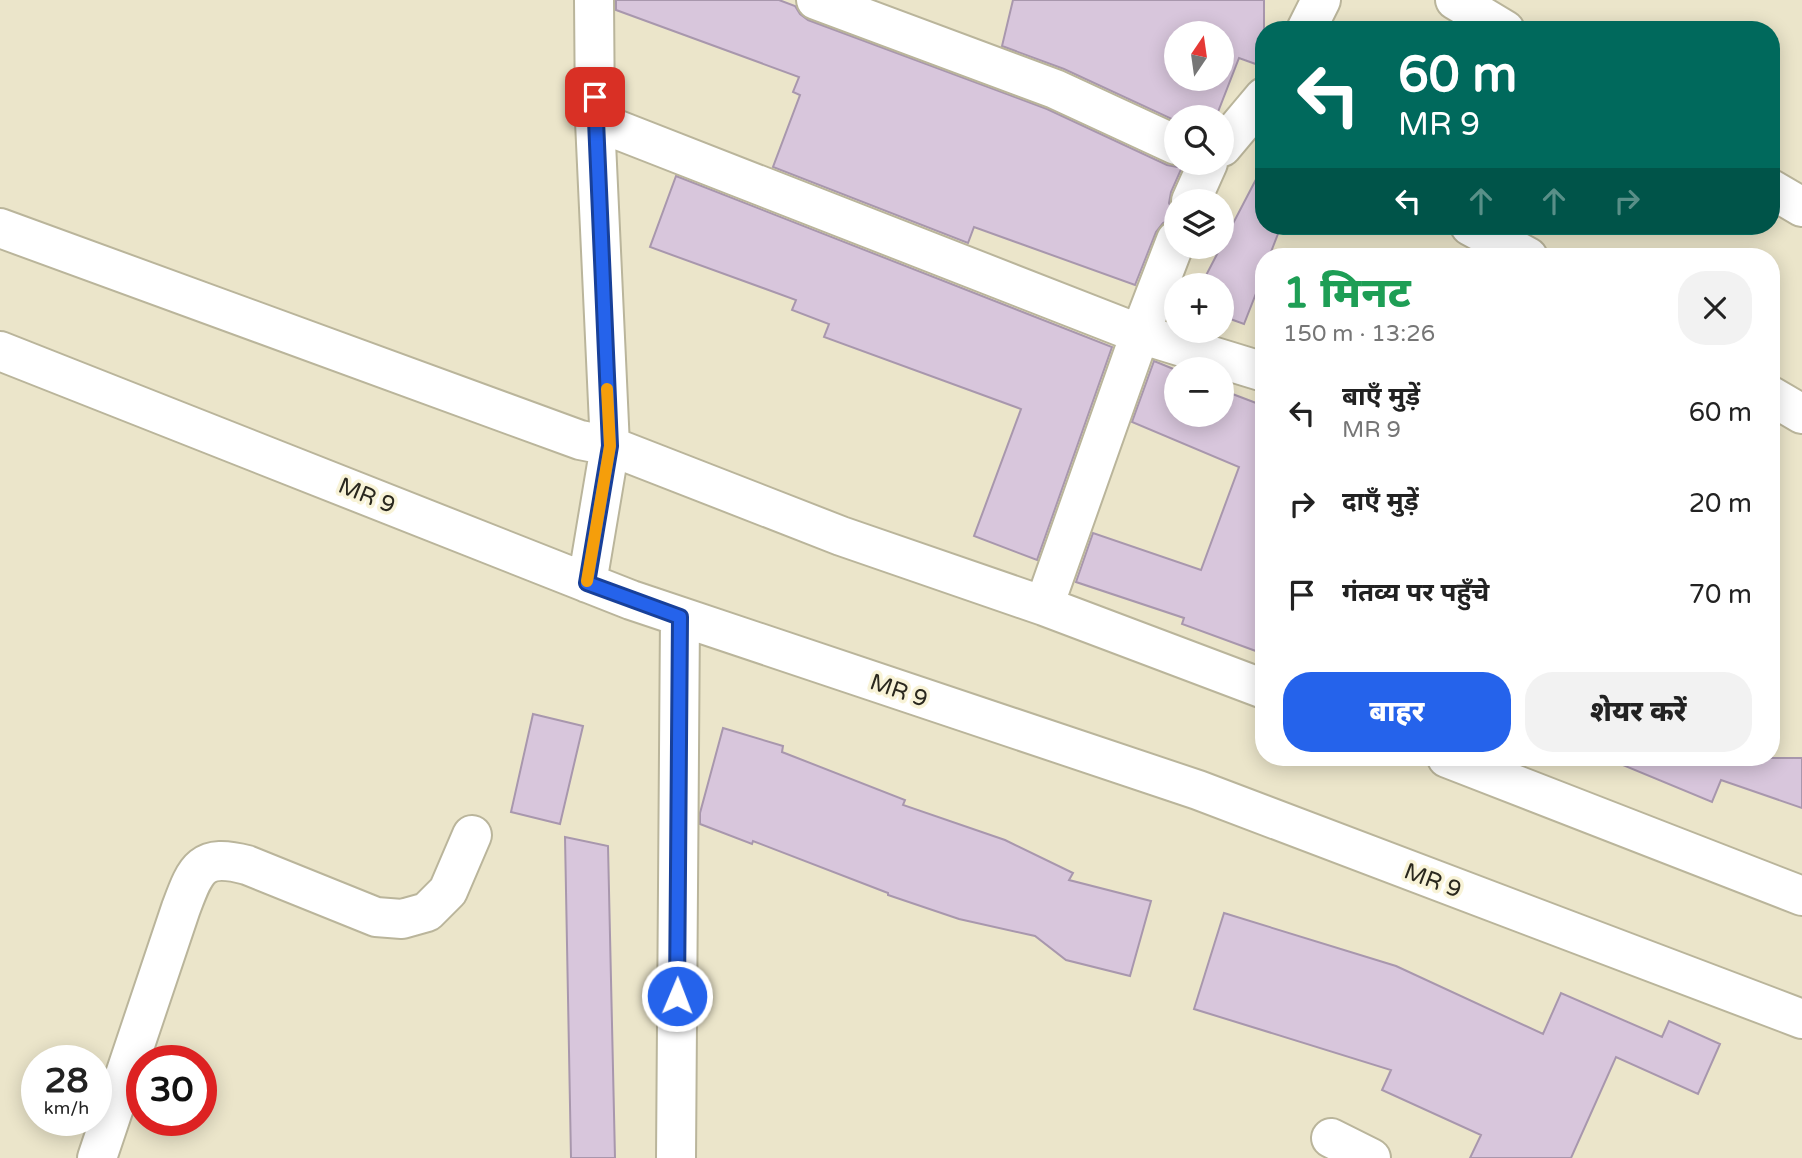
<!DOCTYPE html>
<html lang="hi">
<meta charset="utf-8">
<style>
:root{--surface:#fff;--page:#f2f2f2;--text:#222;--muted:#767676;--accent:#2563eb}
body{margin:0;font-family:"Varela Round","Noto Sans Devanagari",sans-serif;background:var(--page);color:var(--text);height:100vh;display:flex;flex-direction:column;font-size:26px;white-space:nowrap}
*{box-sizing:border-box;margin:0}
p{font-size:23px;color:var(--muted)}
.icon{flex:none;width:38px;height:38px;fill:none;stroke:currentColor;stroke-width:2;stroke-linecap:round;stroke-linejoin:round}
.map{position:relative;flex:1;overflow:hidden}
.side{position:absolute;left:1255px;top:248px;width:525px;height:518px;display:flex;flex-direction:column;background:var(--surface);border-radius:28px;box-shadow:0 4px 18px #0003}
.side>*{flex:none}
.hud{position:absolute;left:1255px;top:21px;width:525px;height:214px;border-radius:28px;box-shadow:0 4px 18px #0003;background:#00695c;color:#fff;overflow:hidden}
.needle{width:46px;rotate:13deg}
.tools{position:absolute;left:1164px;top:21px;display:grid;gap:14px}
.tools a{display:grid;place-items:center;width:70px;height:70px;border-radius:50%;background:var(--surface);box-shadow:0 4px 18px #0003;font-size:35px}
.speed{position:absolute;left:21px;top:1045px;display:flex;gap:14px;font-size:35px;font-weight:700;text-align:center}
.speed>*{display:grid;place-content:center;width:91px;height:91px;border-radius:50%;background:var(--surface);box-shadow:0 4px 18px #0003;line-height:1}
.speed small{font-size:18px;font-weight:400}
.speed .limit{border:10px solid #d22;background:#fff;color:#111}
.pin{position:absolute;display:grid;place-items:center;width:60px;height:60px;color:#fff;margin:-30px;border-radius:14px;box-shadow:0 4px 10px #0006}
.me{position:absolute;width:77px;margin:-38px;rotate:1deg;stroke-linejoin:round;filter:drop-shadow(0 0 5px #0008)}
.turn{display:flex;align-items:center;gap:24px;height:147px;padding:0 28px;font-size:32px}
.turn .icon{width:91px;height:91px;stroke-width:2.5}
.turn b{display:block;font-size:49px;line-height:60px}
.lanes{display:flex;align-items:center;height:66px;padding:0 28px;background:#0003;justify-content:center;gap:35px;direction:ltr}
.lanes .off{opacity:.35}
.round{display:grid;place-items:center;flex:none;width:74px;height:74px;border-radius:28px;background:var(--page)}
.headline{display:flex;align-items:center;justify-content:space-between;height:119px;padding:0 28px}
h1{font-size:42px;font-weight:800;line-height:52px;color:#1e9e55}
.action{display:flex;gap:14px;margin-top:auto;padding:14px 28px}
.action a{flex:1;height:80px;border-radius:28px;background:var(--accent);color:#fff;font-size:28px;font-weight:800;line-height:80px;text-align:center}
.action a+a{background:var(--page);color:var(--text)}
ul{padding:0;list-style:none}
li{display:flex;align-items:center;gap:21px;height:91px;padding:0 28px}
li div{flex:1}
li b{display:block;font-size:26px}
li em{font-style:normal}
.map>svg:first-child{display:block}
</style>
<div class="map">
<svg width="1802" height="1158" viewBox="0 0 1802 1158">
<rect width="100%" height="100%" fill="#ebe5ca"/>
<path fill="#d8c6dc" stroke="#a897ad" stroke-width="2" fill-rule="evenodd" d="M616,0h163l16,6 5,8 8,6 239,89 120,56 10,2 6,-2 -12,27 -2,11 7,14 -13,6 -7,9 -21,53 -161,-58 -6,16 -195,-76 27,-72 -7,-3 6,-15 -183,-67z
M1013,0h251v67l-25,-9 -23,59h-40v4l-112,-52 -62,-23zM1176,33h46v46h-46z
M1264,164v62h17l-12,31h-5v16l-20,51 -22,-8v-31h-21z
M676,176l436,171 -75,213 -63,-24 47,-127 -197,-72 5,-13 -37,-14 4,-10 -146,-53z
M1154,361l22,9v45h46v-25l42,16v248l-82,-30 2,-6 -108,-36 17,-49 108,37 38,-103 -107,-45z
M533,714l50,12 -23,98 -49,-12z
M723,728l60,18 -1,6 123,48 -2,5 102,35 68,33 -4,7 82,21 -21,75 -64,-16 -31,-24 -76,-17 -71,-24v-2l-135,-52 -1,3 -52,-20v-11z
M1606,758h196v50l-81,-28 -9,22z
M565,837l43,9 7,312h-44z
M1224,913l172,53 147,68 18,-41 101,44 7,-16 51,23 -22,50 -82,-37 -45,101h-101l11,-23 -99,-45 9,-20 -197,-61z"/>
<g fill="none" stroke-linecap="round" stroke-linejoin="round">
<g stroke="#bab59b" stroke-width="42">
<path id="minor" d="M816,0l239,89 121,56
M1455,0l50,30
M1306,30l15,-30
M595,121l545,213 124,38
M1222,147l42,-50
M1771,189l31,18
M1191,201l17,-38
M1470,226l58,31
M0,228l580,212 30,6 231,90 203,70 220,83
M0,351l631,249 567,190 604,229
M1771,396l31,18
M587,583l23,-137 -15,-325 -1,-121
M1044,606l96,-272 36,-94
M1447,758l355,138
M1331,1138l40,20
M97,1158l84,-250c15,-40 20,-55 66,-43l129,52 26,2 25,-7 21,-21 24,-56
M676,1158l4,-541"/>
</g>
<use href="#minor" stroke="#fff" stroke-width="38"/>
</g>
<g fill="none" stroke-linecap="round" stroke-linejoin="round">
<g stroke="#184099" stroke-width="18">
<path id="route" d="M595,97l15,349 -23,137 93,34 -3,379"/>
</g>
<use href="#route" stroke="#2563eb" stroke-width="12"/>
<path stroke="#f59e0b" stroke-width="12" d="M587,581l23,-135 -3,-57"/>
</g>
<g text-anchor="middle" stroke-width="7" stroke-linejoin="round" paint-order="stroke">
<g font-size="23" fill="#2a281e" stroke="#f8f3d7">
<text transform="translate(367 495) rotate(22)" y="8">MR 9</text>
<text transform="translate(899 690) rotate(19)" y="8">MR 9</text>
<text transform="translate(1433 880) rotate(21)" y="8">MR 9</text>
</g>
</g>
</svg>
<div class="tools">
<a><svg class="needle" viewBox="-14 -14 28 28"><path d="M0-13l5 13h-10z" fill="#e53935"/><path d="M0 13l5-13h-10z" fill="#767676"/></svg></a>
<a><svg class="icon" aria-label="search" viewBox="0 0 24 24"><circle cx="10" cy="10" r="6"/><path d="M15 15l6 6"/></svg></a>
<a><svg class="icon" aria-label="layers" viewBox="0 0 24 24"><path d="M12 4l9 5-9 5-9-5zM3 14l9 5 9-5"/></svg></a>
<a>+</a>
<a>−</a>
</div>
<div class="speed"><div>28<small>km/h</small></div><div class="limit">30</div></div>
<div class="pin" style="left:595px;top:97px;background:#d93025"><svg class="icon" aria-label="arrive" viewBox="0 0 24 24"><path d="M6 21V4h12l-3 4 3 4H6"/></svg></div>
<svg class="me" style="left:677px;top:996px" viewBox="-20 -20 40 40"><circle r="17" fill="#2563eb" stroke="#fff" stroke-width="3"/><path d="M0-11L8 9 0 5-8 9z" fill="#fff"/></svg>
<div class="hud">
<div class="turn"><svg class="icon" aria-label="left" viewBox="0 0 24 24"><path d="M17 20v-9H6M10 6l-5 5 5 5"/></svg><div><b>60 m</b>MR 9</div></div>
<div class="lanes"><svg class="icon" aria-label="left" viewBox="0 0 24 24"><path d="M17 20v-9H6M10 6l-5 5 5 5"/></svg><svg class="icon off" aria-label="ahead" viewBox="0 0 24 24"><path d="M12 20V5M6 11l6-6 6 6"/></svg><svg class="icon off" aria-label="ahead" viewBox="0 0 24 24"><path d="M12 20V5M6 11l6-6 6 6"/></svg><svg class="icon off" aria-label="right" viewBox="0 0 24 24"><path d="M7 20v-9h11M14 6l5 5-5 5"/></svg></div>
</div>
<section class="side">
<div class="headline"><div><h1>1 मिनट</h1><p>150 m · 13:26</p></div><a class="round"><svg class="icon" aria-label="close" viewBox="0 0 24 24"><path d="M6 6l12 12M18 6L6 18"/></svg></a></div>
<ul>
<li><svg class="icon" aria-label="left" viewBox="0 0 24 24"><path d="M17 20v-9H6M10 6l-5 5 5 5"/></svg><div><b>बाएँ मुड़ें</b><p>MR 9</p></div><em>60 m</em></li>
<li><svg class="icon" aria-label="right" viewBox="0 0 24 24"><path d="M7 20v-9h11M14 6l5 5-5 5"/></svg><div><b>दाएँ मुड़ें</b></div><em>20 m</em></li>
<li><svg class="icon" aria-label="arrive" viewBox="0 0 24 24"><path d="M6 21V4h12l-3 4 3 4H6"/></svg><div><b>गंतव्य पर पहुँचे</b></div><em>70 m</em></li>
</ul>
<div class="action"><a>बाहर</a><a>शेयर करें</a></div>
</section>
</div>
